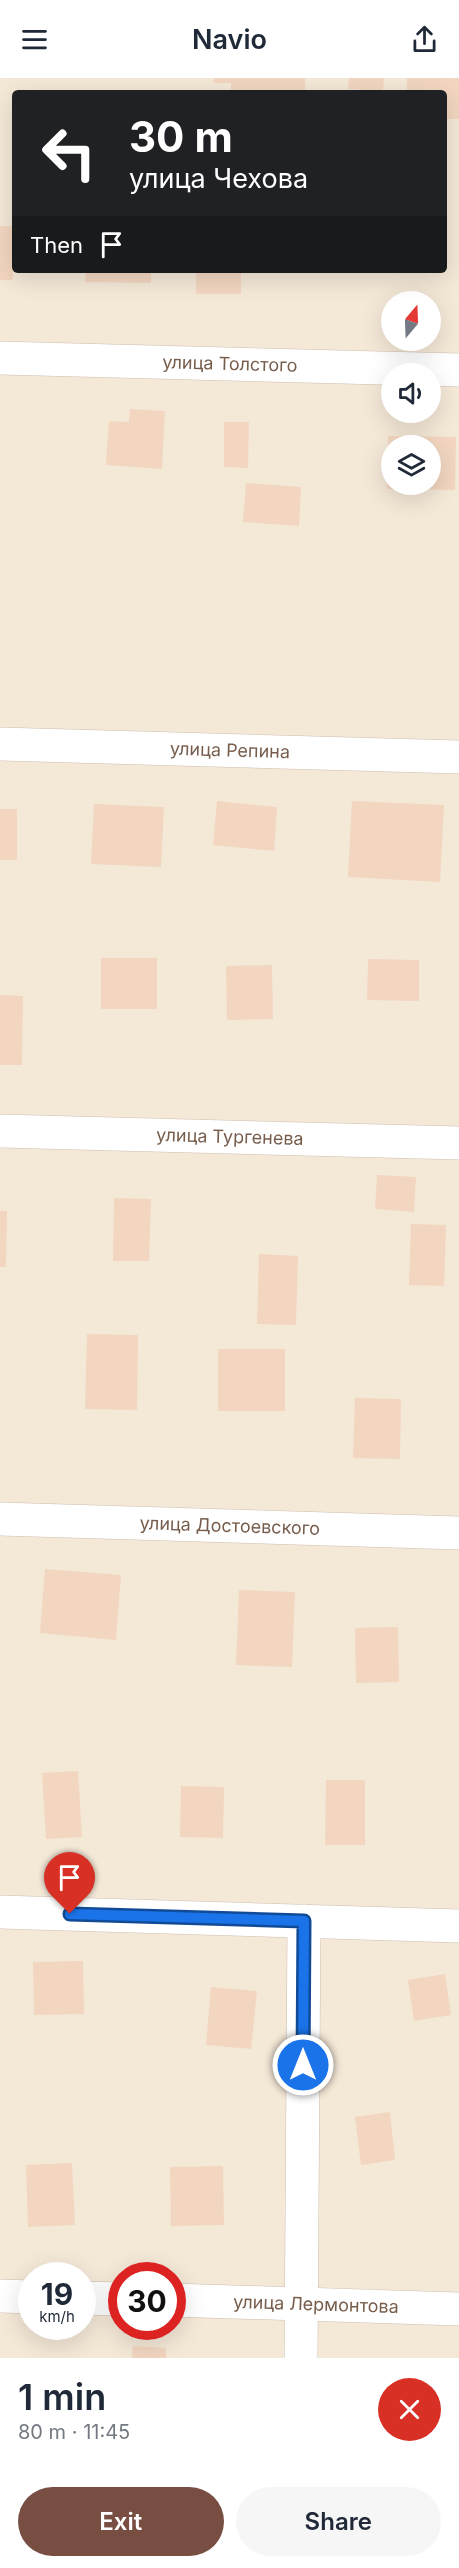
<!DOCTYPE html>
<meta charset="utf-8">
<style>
:root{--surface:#fff;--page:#f6f6f7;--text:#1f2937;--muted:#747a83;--accent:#784d42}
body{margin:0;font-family:Inter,sans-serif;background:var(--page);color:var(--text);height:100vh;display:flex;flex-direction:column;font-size:22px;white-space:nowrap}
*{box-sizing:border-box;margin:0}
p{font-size:20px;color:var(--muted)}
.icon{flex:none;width:33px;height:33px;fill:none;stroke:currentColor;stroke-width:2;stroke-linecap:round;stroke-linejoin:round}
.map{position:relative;height:2280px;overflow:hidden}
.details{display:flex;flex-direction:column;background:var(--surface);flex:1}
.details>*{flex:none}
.guide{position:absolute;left:12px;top:12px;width:435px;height:183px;border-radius:6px;box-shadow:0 6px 24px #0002;background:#202124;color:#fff;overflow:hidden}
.needle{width:39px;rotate:19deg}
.tools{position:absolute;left:381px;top:213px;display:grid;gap:12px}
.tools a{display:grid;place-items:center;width:60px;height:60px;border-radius:50%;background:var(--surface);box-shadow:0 6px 24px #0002;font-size:30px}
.speed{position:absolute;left:18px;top:2184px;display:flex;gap:12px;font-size:30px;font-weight:700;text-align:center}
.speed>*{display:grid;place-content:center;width:78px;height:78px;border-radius:50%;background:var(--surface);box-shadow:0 6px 24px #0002;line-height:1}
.speed small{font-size:15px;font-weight:400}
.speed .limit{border:9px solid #d22;background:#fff;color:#111}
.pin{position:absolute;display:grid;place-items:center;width:51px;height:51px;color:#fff;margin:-62px -26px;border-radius:50% 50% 50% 0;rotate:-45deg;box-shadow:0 0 6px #0007}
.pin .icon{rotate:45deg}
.me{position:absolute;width:66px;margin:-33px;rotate:0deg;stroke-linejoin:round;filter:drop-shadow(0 0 4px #0008)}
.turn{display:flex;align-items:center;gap:21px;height:126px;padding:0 18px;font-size:27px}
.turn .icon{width:78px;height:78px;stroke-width:2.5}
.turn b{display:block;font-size:42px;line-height:51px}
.then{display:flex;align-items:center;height:57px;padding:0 18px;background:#0003;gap:12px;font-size:22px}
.round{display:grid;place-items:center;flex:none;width:63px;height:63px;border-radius:32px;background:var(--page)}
.headline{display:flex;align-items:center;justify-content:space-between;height:102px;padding:0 18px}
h1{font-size:36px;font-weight:600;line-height:45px}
.primary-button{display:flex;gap:12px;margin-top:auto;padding:12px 18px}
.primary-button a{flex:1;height:69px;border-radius:36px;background:var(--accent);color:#fff;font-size:24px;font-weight:600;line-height:69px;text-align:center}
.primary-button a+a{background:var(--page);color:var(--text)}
header{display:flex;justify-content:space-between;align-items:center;height:78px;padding:0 18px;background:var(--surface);font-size:27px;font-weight:600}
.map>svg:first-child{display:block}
</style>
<header><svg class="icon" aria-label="menu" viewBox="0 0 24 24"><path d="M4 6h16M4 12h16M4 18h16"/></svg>Navio<svg class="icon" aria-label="share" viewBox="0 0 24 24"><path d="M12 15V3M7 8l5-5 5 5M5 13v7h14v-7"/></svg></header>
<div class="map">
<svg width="459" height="2280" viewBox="0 0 459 2280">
<rect width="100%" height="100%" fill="#fcf6e8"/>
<path fill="#f4e8d7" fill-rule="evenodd" d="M0,0h459v2280h-459zM15,15h429v177h-429zM392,224h38v38h-38zM392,296h38v38h-38zM392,368h38v38h-38zM32,2198h50v50h-50zM122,2198h50v50h-50z"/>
<path fill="#f2d6c0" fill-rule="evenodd" d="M214,0h91v15h-74v-10h-17z
M349,0h35l-1,13 -35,-2z
M407,0h52v41h-15v-26h-37z
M0,148h12l1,54h-13z
M86,192h65v13l-66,-1z
M196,192h45v24h-45z
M130,331l35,2 -3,58 -56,-4 3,-44 20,1z
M224,344h25l-1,46 -24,-1z
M388,358l68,1 -1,53 -68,-1zM392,368h38v38h-38z
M246,405l55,4 -2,39 -56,-4z
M217,723l60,6 -3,44 -61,-6z
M352,723l92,4 -4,77 -92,-5z
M94,726l70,3 -3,60 -70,-3z
M0,731h17v51h-17z
M101,880h56v51h-56z
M368,881l51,1v41l-52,-1z
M272,887l1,54 -46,1 -1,-54z
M0,917l23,1 -1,69h-22z
M377,1097l39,2 -2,35 -39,-3z
M114,1120l37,1 -2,62h-36z
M0,1133h7l-1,56h-6z
M411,1146l35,1 -2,61 -35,-1z
M259,1176l39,2 -2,69 -39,-1z
M87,1256l51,1 -1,75 -52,-1z
M218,1271h67v62h-67z
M355,1320l46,1 -1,60 -47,-1z
M45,1491l76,6 -5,65 -76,-7z
M239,1512l56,2 -3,75 -56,-2z
M398,1549l1,55 -43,1 -1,-55z
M78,1693l4,66 -36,2 -4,-66z
M326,1702h39v65h-40z
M181,1708l43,1 -1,51 -43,-1z
M83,1883l1,53 -50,1 -1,-53z
M445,1896l6,41 -37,6 -6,-41z
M211,1909l46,4 -6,58 -45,-4z
M390,2034l5,48 -34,5 -6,-48z
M72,2085l3,62 -47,2 -2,-62z
M223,2088l1,59 -53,1 -1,-59z
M133,2268l33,2v10h-34z"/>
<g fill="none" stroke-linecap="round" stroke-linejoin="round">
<g stroke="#cfbeae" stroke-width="34">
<g id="minor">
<path id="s1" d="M0,280l459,12"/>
<path id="s2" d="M0,666l459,13"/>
<path id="s3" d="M0,1053l459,12"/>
<path id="s4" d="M0,1441l459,14"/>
<path d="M0,1834l459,14"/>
<path d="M0,2218l32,1"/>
<path d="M82,2220l40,1"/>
<path id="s5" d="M172,2222l287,9"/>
<path d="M301,2280l3,-437"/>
</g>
</g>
<use href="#minor" stroke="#fff" stroke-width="33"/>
</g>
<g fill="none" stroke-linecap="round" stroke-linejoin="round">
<g stroke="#114b97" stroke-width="15">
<path id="route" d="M70,1836l234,7 -1,144"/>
</g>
<use href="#route" stroke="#1a73e8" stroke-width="10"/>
</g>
<g text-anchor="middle" stroke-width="6" stroke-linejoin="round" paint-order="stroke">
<g font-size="18" fill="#775d4c" stroke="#fff9ef">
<text dy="6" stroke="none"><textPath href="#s1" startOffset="230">улица Толстого</textPath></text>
<text dy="6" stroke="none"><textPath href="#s2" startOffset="230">улица Репина</textPath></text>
<text dy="6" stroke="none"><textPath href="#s3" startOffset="230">улица Тургенева</textPath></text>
<text dy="6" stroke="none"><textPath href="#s4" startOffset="230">улица Достоевского</textPath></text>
<text dy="6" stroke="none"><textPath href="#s5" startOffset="144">улица Лермонтова</textPath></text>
</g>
</g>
</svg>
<div class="tools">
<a><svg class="needle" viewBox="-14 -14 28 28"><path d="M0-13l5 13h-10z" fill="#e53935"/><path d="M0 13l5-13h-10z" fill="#747a83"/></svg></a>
<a><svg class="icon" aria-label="sound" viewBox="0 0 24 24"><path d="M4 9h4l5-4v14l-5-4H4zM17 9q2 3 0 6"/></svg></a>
<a><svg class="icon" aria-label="layers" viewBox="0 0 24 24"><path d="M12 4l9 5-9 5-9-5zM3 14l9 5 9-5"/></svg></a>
</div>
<div class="speed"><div>19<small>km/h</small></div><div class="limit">30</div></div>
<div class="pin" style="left:70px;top:1836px;background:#d93025"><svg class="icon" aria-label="arrive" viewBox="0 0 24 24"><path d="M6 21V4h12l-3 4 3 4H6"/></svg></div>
<svg class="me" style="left:303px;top:1987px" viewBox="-20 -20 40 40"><circle r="17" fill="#1a73e8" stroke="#fff" stroke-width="3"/><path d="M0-11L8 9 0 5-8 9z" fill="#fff"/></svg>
<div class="guide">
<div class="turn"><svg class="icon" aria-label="left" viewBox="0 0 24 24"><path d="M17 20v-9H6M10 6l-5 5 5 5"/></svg><div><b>30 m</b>улица Чехова</div></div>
<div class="then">Then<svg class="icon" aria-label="arrive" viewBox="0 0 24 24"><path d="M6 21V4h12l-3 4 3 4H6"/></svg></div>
</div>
</div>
<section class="details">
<div class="headline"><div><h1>1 min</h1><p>80 m · 11:45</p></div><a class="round" style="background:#d93025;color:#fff"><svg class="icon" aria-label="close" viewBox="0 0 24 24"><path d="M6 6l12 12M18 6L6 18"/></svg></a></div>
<div class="primary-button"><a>Exit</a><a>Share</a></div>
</section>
